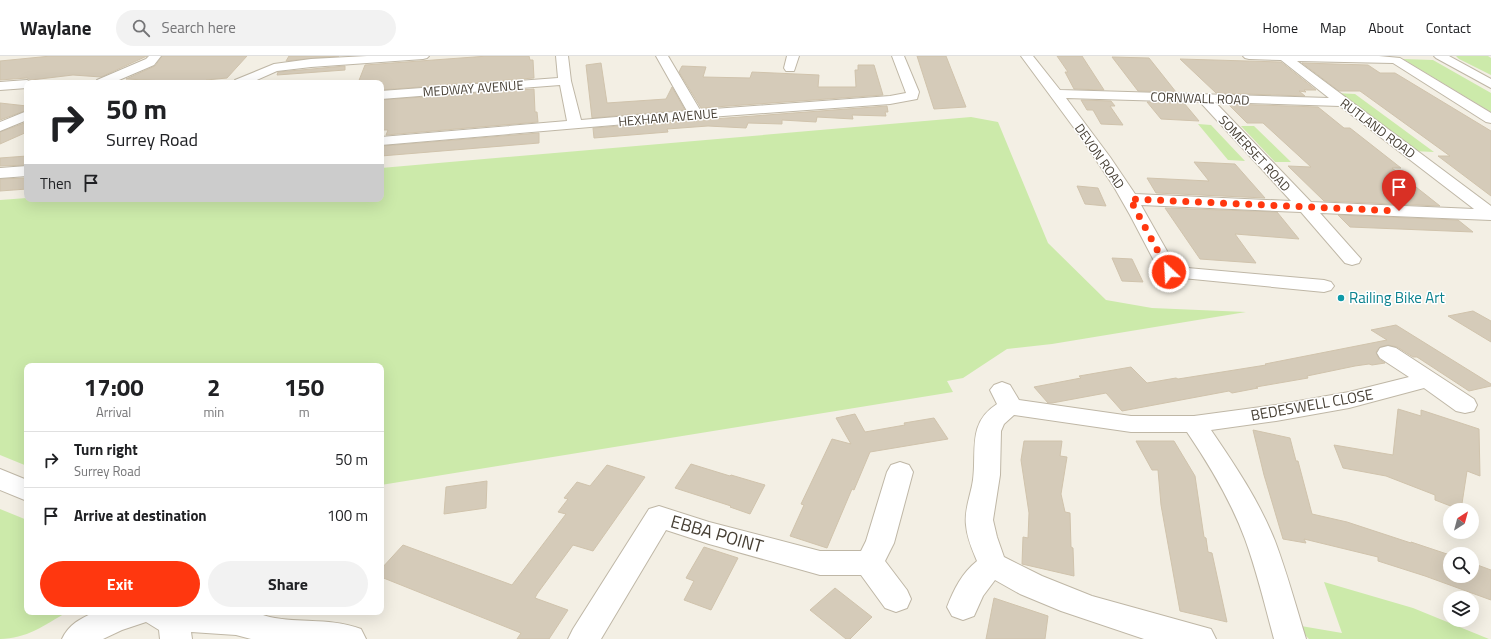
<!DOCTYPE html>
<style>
:root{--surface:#fff;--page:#f2f2f2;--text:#202124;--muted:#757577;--line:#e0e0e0;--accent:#ff370f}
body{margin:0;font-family:"Titillium Web",sans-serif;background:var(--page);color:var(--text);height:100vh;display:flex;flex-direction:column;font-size:15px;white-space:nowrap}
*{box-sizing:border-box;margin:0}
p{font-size:13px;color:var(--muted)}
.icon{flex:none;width:22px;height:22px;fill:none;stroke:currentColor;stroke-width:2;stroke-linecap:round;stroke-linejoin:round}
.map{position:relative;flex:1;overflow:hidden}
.panel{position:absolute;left:24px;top:307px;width:360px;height:252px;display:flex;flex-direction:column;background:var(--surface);border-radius:8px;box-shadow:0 4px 16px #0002}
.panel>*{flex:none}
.guide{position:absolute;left:24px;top:24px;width:360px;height:122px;border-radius:8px;box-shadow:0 4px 16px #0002;background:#fff;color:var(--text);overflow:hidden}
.needle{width:26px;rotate:36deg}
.controls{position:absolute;left:1443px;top:447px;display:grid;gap:8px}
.controls a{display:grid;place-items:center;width:36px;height:36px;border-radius:50%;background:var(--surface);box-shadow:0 4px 16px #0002;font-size:20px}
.pin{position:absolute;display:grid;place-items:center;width:34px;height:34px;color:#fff;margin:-41px -17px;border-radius:50% 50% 50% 0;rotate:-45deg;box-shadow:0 0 4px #0007}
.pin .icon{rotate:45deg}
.me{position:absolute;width:44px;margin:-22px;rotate:335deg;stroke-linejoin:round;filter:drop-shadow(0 0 3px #0008)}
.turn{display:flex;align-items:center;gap:14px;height:84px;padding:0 16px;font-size:18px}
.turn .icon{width:52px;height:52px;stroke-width:2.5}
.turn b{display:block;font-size:28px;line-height:34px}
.then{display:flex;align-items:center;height:38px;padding:0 16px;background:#0003;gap:8px;font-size:15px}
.eta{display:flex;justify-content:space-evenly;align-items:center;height:68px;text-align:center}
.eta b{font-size:24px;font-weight:700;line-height:28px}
.primary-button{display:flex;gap:8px;margin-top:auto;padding:8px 16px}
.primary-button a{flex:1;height:46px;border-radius:24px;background:var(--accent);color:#fff;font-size:16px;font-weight:700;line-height:46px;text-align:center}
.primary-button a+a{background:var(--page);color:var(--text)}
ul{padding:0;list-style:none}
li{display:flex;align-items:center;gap:12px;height:56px;padding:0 16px;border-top:1px solid var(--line)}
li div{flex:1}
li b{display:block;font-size:15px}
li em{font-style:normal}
header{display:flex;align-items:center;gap:24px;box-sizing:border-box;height:56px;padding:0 20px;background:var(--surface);border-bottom:1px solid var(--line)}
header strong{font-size:19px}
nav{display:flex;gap:22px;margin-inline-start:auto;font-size:14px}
.search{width:280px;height:36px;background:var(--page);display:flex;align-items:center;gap:10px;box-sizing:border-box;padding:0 14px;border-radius:22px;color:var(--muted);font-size:15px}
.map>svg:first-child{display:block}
</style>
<header>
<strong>Waylane</strong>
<div class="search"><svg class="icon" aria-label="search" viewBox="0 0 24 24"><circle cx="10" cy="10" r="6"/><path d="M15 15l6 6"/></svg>Search here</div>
<nav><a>Home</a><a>Map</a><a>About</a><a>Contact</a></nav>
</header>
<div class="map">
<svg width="1491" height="583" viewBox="0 0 1491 583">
<rect width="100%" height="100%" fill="#f3efe4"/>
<path fill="#cceaaa" d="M1456,0h32l3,2v17l-32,-16z
M1403,3l30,1 58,33v19z
M1336,37l19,1 79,58 -21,-1z
M971,61l27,5 50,121 58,57 46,8 94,4 -194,32 -45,5 -44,29 -16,3 6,11 -572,93v-119h-354v100l-27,-11v-255l27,-2 354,1v-31z
M1198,68l13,1 34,36 -17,-1z
M1241,70h13l37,36h-16z
M0,453l27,11v92h40c-22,13 -41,27 -67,27z
M1324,526l89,26 76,31h-180l-5,-5 -3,-8 41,7z"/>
<path fill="#d5cbb9" stroke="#d0c3ac" d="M51,0h96l-46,21 -28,-2 -42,5 -4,-2 -27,2v-19z
M162,0h85l-20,22 -21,2 -3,3 -77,-4 29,-13z
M289,0h50l-53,5z
M488,0h41l1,4h3l1,18 -153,12v-7h-23l7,-18z
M917,0h29l20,51 -32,2z
M1057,0h25l22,34 -30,-1 -9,-17h3z
M1112,1l37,1 27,34 -38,-1z
M1180,3l101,3 35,28h-12l2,2 -7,-1 6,5 -89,-3z
M601,7l6,40 59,-4 6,-12 13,23 -93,8 -6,-53z
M1302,7l66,2 12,8h15l96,58v65l-53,-40h12l-90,-65h-21z
M858,9h16l9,30 -182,13 -22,-36 3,-6 24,1 -3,10 47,1 2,-6 67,3 -1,12h38l-1,-17h3z
M345,10v4l-68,5 1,-3z
M534,33l1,23h2l1,10 -152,13 2,-5h-7v-30z
M1081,44l30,1 4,5h-5l13,19 -22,-1 -8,-14h-6z
M1147,46l37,1 15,18 -38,-2z
M0,47l27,3v4l-27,10z
M1228,48l90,3 26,21h6l51,40h-9l48,38 -116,-5 -36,-35 23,1 -48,-44h-16z
M887,50l1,6h-3l1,4 -34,-1 1,4 -36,-2 -1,5 -34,-2v4l-34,-1 -2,5 -38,-2 -41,3 1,3 -74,6 -1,-10z
M27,66v10l-27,12v-12z
M539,77v10l-158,13 2,-10z
M27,100v9l-27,1v-8z
M1194,106l41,2 30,34 -109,-5 -9,-15 62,3z
M27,122v11l-27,2v-12z
M1077,130l21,2 8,18 -21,-2z
M1165,152l112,4 22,27 -64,-5 21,29 -56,-4z
M1338,159l120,5 15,12 -123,-5z
M1112,202l20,1 11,23 -21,-1z
M1473,255l18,10v21l-43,-26z
M1396,269l95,59v2l-22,5 -52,-34h-4l-16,-10 -9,-2 -8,2 -4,5 3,7 6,4 -13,2 -3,-1 -14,2 -48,10 1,2 -52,9 2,1 -26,5 -3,-2 -107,20 -16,-18 -54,10h-4l-14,-16 47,-9 -2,-2 52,-9 16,16 29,-5 2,1 88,-14 -1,-1 122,-24 -16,-10z
M1398,353l23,7v-6l58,19 1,47 -13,-5 -6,39 -26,-10v-5l-49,-19 -43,-8 -9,-23 59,10z
M855,358l10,18 40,-7 -1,-2 30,-5 14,21 -78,13 -16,38 -2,-1 -25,59 -37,-12 14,-31 -3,-1 31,-65 19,5 -15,-26z
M1253,374l37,8 6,23h2l14,53 35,8 64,21v-1l39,13v21h22v-13l19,7v30l-66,-24 -47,-15v-4l-74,-18 2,4 -23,-4 -19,-64z
M1024,385h38l-2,15 7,1 -6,37 4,18 5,1 1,34 2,1 1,28 -52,-12 1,-27 5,1 1,-25 -8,-53z
M1136,385h38l21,35 9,61 2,1 2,14 4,1 15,69 -47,-11 -19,-106 -3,-35h-6z
M691,408l39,12 1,-1 34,10 -15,29 -20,-7 1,-1 -56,-18z
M607,409l38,12 -52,74 -20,-6 -36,49 -2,4 33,12 -19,29h-32l4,-6 -140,-56v-8l22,-24 109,40 54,-71 -8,-2 10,-13 -4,-1 13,-16 13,4z
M487,425l-1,27 -42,6 2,-27z
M704,491l34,11 -27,52 -27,-10 10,-19 -8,-3z
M835,532l37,29 -22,22h-4l-36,-29z
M994,542l54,18 -3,23h-59z"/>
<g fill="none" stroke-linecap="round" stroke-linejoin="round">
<g stroke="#bfb7a6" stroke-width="2">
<path id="minor" d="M149,0h12l-7,9 -42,18h-17l2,-3 49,-21z
M367,0h62l-2,2 -4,1 -112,8 -34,4 -27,12h-17l2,-3 39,-16 37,-5z
M556,0h12l3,25 10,39 106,-9 -31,-55h12l32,54 190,-14 16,-3 -14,-37h12l15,36 -2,7 -27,5 -194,14 -315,27v-8l186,-16 -7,-36 -179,14v-8l177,-13z
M787,0h12l-5,15h-8l-2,-3z
M1021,0h12l27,34 269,8 -48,-38 -32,-1 -4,-1 -2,-2h136l21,2 91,55v10l-5,-1 -93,-59 -96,-2 194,145v14l-171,-7 41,46 -2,4 -7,2 -7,-2 -44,-51 -160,-7 35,62 148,13 7,2 3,4 -3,4 -7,2 -162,-16 -32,-61 -16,-28 -34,-51zM1066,42l134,4 91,99 -156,-7 -25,-37zM1215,46l125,4 134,103 -163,-7z
M1434,0h15l42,23v9l-55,-30z
M27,24l6,3h-6v5l-27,2v-8z
M27,55v9l-27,11v-9z
M27,110v10l-27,2v-10z
M1388,290l8,2 78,51 3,6 -3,6 -9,2 -9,-2 -32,-23 -75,20 -73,13 -65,9c24,35 48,71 64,111 12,32 21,65 31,98h-32c-9,-33 -17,-67 -29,-100 -14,-38 -35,-73 -58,-107h-56l-117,-17 -10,9 -3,7 -1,44 -7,45 4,17 7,20 38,19 50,20 119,33 5,10h-72l-83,-28 -41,-17 -25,-14 -12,16 -9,20 -11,4 -11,-4 -5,-9c7,-18 15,-34 30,-46 -5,-12 -10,-23 -11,-36 -2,-16 5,-30 7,-45 4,-29 -6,-57 24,-76l-7,-14 4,-5 8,-3 8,3 9,15 112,16h63l82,-11 73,-13 60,-15 -29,-19 -3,-5 3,-5z
M900,406l9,3 4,7 -19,71 -9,18 22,29 4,9 -4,9 -11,4 -11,-4 -24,-33h-41l-111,-31 -43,-14 -65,109h-33l5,-10 76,-120 10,-3 50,16 111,29h41l5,-10 21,-69 4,-7z
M0,413l27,11v21l-27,-11z
M95,556h158c7,2 15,5 22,6 30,5 56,0 86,11l5,10h-115l-15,-4 -45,-3 1,7h-32l-1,-9 -13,-8 -24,8 -19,9h-41c7,-15 18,-20 33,-27z"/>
</g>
<use href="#minor" fill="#fff" fill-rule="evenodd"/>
</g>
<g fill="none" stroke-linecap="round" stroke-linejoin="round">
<path stroke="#ff370f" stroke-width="7" stroke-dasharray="0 12.6" d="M1169,216l-39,-73 269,12"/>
</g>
<circle fill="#0f9aa8" stroke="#fff" stroke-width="1.5" cx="1341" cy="242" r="4"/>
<g text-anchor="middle" stroke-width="3" stroke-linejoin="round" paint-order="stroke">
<g font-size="13" fill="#463f34" stroke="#fff">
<text transform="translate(473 32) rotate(-4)" y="5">MEDWAY AVENUE</text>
<text transform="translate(1200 42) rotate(2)" y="5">CORNWALL ROAD</text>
<text transform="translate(668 61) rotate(-5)" y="5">HEXHAM AVENUE</text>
<text transform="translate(1378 72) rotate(37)" y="5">RUTLAND ROAD</text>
<text transform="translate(1255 97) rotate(47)" y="5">SOMERSET ROAD</text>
<text transform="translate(1100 100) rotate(55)" y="5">DEVON ROAD</text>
</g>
<g font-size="15" fill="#0d838f" stroke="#fff" text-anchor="start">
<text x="1349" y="247">Railing Bike Art</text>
</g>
<g font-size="15" fill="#463f34" stroke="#fff">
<text transform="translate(1312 349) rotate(-10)" y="5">BEDESWELL CLOSE</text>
</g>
<g font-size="18" fill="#463f34" stroke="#fff">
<text transform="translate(717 478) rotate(16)" y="6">EBBA POINT</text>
</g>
</g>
</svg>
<div class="controls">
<a><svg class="needle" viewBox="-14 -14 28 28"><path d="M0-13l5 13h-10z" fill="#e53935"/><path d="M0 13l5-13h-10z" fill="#757577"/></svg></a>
<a><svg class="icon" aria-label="search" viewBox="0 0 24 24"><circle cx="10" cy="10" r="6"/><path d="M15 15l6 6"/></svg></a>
<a><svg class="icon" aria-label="layers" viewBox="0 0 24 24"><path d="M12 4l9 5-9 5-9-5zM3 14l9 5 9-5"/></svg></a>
</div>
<div class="pin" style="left:1399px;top:155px;background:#d93025"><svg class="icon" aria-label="arrive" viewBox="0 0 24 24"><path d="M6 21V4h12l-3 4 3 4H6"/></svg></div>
<svg class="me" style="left:1169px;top:216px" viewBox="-20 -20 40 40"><circle r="17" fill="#ff370f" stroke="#fff" stroke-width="3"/><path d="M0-11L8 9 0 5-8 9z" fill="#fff"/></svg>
<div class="guide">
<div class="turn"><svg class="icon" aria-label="right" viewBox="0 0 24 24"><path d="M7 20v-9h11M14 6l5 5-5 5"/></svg><div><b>50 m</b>Surrey Road</div></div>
<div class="then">Then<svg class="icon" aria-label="arrive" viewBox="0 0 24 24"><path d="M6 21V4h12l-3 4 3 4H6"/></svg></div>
</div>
<section class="panel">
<div class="eta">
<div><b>17:00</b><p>Arrival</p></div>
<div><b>2</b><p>min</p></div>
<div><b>150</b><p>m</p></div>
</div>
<ul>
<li><svg class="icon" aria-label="right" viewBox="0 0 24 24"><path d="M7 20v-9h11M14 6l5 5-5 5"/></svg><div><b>Turn right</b><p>Surrey Road</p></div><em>50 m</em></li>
<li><svg class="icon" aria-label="arrive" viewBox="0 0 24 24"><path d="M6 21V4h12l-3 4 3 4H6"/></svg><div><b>Arrive at destination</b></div><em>100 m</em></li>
</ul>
<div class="primary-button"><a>Exit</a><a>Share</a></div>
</section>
</div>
